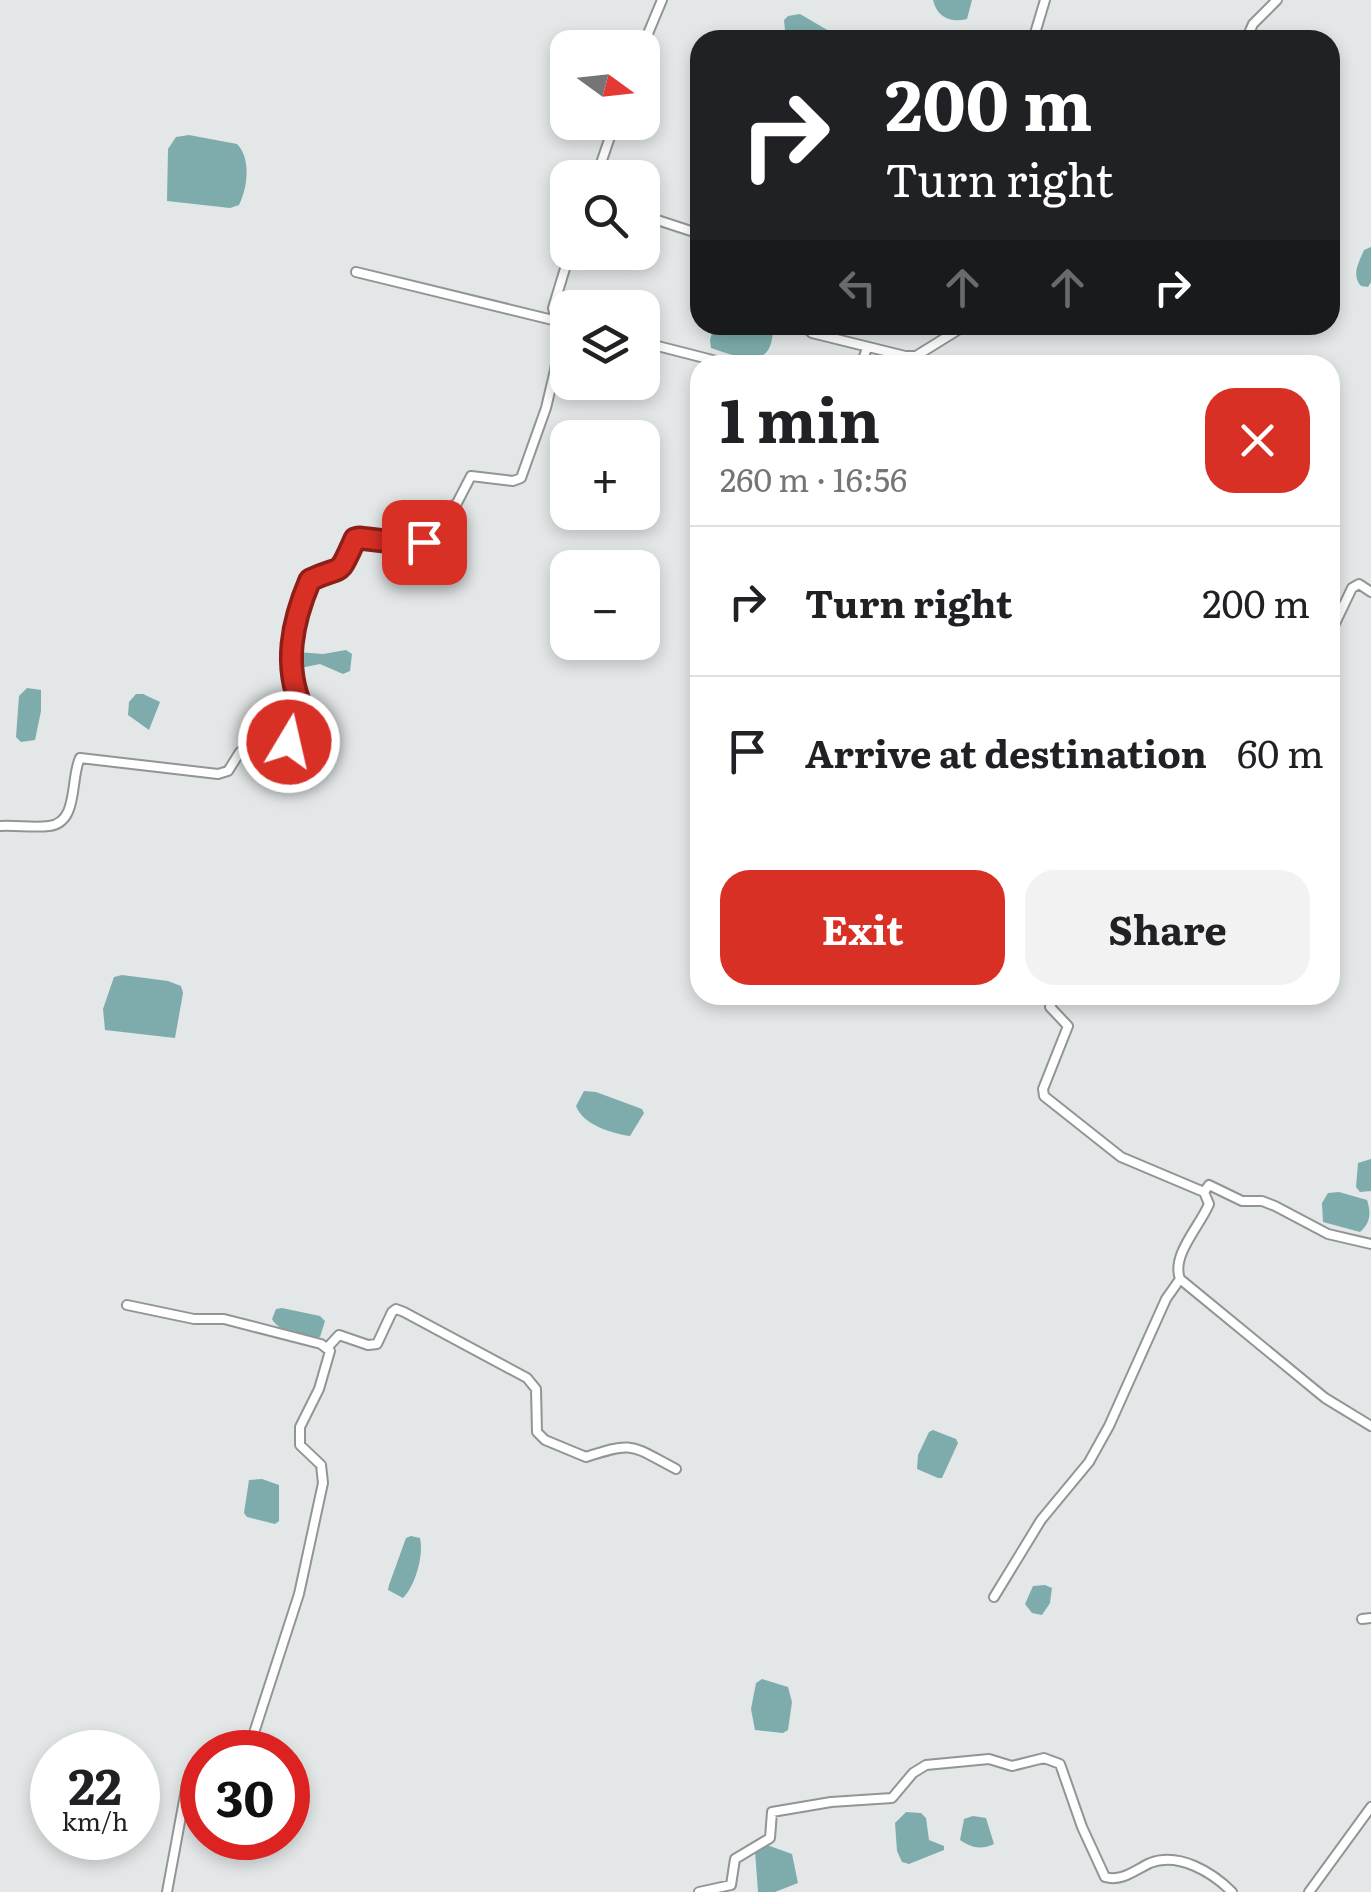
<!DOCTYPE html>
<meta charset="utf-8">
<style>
:root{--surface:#fff;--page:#f2f2f2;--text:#202124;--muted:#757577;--line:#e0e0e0;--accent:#d93025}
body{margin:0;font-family:Literata,serif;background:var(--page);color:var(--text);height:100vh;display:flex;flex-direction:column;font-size:38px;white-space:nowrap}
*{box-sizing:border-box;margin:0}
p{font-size:32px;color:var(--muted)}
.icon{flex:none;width:55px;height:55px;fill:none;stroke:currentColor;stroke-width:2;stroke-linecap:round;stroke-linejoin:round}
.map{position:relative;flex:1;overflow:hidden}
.panel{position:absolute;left:690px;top:355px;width:650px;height:650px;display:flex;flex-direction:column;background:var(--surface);border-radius:30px;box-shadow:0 5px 15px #0003}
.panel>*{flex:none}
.guide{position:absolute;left:690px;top:30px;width:650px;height:305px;border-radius:30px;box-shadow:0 5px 15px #0003;background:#202124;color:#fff;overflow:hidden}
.needle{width:65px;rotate:105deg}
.buttons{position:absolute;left:550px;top:30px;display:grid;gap:20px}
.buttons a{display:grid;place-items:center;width:110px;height:110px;border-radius:20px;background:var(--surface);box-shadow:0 5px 15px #0003;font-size:50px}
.speed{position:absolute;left:30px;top:1730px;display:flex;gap:20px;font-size:50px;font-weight:700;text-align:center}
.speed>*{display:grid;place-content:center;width:130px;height:130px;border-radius:50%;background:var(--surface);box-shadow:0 5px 15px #0003;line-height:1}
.speed small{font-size:25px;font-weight:400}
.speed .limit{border:15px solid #d22;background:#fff;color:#111}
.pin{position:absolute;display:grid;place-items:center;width:85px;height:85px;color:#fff;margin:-42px;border-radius:20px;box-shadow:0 5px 15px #0006}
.me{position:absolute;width:110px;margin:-55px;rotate:9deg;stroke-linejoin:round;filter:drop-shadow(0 0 8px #0008)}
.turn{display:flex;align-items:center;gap:35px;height:210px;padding:0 30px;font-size:45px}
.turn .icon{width:130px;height:130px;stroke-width:2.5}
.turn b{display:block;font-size:70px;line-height:85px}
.lanes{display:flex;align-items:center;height:95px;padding:0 30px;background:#0003;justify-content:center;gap:50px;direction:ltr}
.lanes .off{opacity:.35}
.round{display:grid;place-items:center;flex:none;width:105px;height:105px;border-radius:30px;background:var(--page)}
.headline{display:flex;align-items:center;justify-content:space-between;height:170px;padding:0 30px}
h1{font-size:60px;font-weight:700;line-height:75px}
.primary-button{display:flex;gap:20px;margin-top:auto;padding:20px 30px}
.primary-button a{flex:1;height:115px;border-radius:30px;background:var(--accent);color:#fff;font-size:40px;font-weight:700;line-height:115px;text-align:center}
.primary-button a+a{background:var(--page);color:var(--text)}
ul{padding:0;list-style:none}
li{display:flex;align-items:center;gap:30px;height:150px;padding:0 30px;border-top:2px solid var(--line)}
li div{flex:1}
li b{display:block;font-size:38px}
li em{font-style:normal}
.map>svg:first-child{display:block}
</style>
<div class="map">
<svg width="1371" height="1892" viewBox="0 0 1371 1892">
<rect width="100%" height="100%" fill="#e3e7e7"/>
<path fill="#7eacac" d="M933,0h39l-5,19c-17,4 -30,-2 -34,-19z
M800,14l29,17 -8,9h-23l-13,-10 -1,-10 4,-4z
M189,135l48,9c14,14 11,43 2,61l-9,3 -63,-7 1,-52 8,-12z
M1371,247v35l-3,5 -7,-1c-10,-11 -2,-24 3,-36z
M714,325h53l6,4c-1,44 -34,28 -62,19l-1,-8z
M346,650l6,4 -2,17 -7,3 -23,-10 -20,4 -6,-5 3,-11 26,2z
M27,688l14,2v21l-6,29 -14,2 -5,-5 3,-41z
M136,694h7l17,8 -11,28 -21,-15 1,-13z
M122,975l46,6 13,5 2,7 -8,45 -70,-8 -2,-21 11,-32z
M584,1091l12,1 46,17 2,4 -14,23c-19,-3 -47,-11 -54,-30z
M1371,1159v32l-11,1 -4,-5 2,-24z
M1339,1192l28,8c4,12 4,23 -7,32l-37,-10 -1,-19 6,-10z
M282,1308l38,8 5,5 -5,16c-15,0 -41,-4 -48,-18l4,-10z
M933,1430l23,9 2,4 -16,35h-4l-21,-9 1,-14 11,-23z
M262,1479l17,6v36l-4,3 -28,-7 -3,-4 5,-33z
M411,1536l9,2c4,18 -5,48 -17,60l-15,-8 1,-5 17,-47z
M1045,1585l7,3 -2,15 -8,12 -10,-2 -7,-9 8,-18z
M762,1679l26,8 4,15 -4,28 -5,3 -28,-3 -4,-21 5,-26z
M906,1812l15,1 5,5 3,22 15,6v4l-35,14 -7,-2 -5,-11 -2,-28z
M973,1816l13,2 8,26c-13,6 -22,4 -34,-4l4,-21z
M767,1845l25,9 6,29 -23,9h-17l-3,-41z"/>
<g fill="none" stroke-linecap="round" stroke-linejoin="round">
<g stroke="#919595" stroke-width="12">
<path id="street" d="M1033,40l12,-40
M1246,40l7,-16 24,-24
M642,48l20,-48
M596,178l19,-56
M642,215l58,19
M356,272l201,49
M803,325l9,8 93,23h11l50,-31
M642,342l90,23
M861,365l6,-17
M1330,634l22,-46 7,-4 12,8
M0,826c16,-1 33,2 49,0 30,-3 21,-48 31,-68l138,16 10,-3 12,-19c12,-1 27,3 39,-2 11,-5 22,-27 23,-40 1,-8 -8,-20 -9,-30 -6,-34 3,-68 17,-100 35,-16 27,-1 45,-41l4,-1 62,6 15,-28 21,-13 14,-27 42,5 8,-3 25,-70 9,-38 5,-31 -7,-31 17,-56
M1055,995l-5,12 18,19 -25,63 1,7 77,61 83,35 5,12c-9,22 -38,51 -29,75l145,119 46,28
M1204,1192l5,-7 33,16h20l13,5 53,28 43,10
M127,1305l67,14h30l97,25 9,7 -11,38 -19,38v18l21,20 2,18 -24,111 -48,148 -8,10
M327,1348l12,-13 29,10 9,-1 15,-32 4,-3 8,3 123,66 9,11 1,43 8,8 41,17c49,-16 44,-12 90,12
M994,1597l47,-77 48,-58 20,-36 57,-127 14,-20
M1362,1619l9,-1
M167,1892l20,-108 5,-6 10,-3
M699,1892l32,-7 4,-26 35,-21 2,-26 59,-10 61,-4 21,-25 13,-8 63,-6 23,7 32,-8 16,6 22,63 23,50c17,5 30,-7 45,-14 29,-11 62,9 82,29
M1309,1892l62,-85"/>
</g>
<use href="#street" stroke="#fff" stroke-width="8"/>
</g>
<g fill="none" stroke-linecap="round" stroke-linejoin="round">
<g stroke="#8d1f18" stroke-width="25">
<path id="route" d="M289,742l13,-34c-19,-42 -10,-86 8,-128 35,-16 27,-1 45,-41l4,-1 52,6 13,-2"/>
</g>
<use href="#route" stroke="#d93025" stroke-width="18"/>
</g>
</svg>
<div class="buttons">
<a><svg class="needle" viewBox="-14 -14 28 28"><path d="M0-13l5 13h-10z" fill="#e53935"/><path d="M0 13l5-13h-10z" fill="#757577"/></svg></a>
<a><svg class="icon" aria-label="search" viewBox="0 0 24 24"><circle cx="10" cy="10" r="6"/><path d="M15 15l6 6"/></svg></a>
<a><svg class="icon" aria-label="layers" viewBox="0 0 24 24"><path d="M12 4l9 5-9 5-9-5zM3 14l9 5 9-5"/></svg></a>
<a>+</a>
<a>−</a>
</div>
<div class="speed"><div>22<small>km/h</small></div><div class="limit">30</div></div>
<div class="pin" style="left:424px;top:542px;background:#d93025"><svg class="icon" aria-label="arrive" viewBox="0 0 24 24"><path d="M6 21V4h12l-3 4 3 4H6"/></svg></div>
<svg class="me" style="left:289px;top:742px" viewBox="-20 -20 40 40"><circle r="17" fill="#d93025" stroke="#fff" stroke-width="3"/><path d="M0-11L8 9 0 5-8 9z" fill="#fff"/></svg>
<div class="guide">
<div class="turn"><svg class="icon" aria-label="right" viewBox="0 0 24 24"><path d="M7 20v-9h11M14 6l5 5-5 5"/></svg><div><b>200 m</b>Turn right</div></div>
<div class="lanes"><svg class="icon off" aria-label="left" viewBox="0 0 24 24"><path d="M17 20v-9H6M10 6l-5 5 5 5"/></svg><svg class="icon off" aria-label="ahead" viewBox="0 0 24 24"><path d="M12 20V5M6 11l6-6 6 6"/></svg><svg class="icon off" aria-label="ahead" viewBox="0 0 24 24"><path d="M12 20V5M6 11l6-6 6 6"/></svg><svg class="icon" aria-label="right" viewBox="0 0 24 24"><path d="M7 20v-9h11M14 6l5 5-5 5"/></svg></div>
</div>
<section class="panel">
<div class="headline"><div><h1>1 min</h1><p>260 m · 16:56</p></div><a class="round" style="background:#d93025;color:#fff"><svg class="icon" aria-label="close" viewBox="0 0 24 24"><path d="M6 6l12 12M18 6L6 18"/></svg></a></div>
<ul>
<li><svg class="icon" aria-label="right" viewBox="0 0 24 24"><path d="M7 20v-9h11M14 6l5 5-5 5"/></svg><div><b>Turn right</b></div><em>200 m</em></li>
<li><svg class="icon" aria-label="arrive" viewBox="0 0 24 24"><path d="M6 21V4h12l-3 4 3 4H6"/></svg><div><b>Arrive at destination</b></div><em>60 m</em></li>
</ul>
<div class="primary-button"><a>Exit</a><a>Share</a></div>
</section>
</div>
